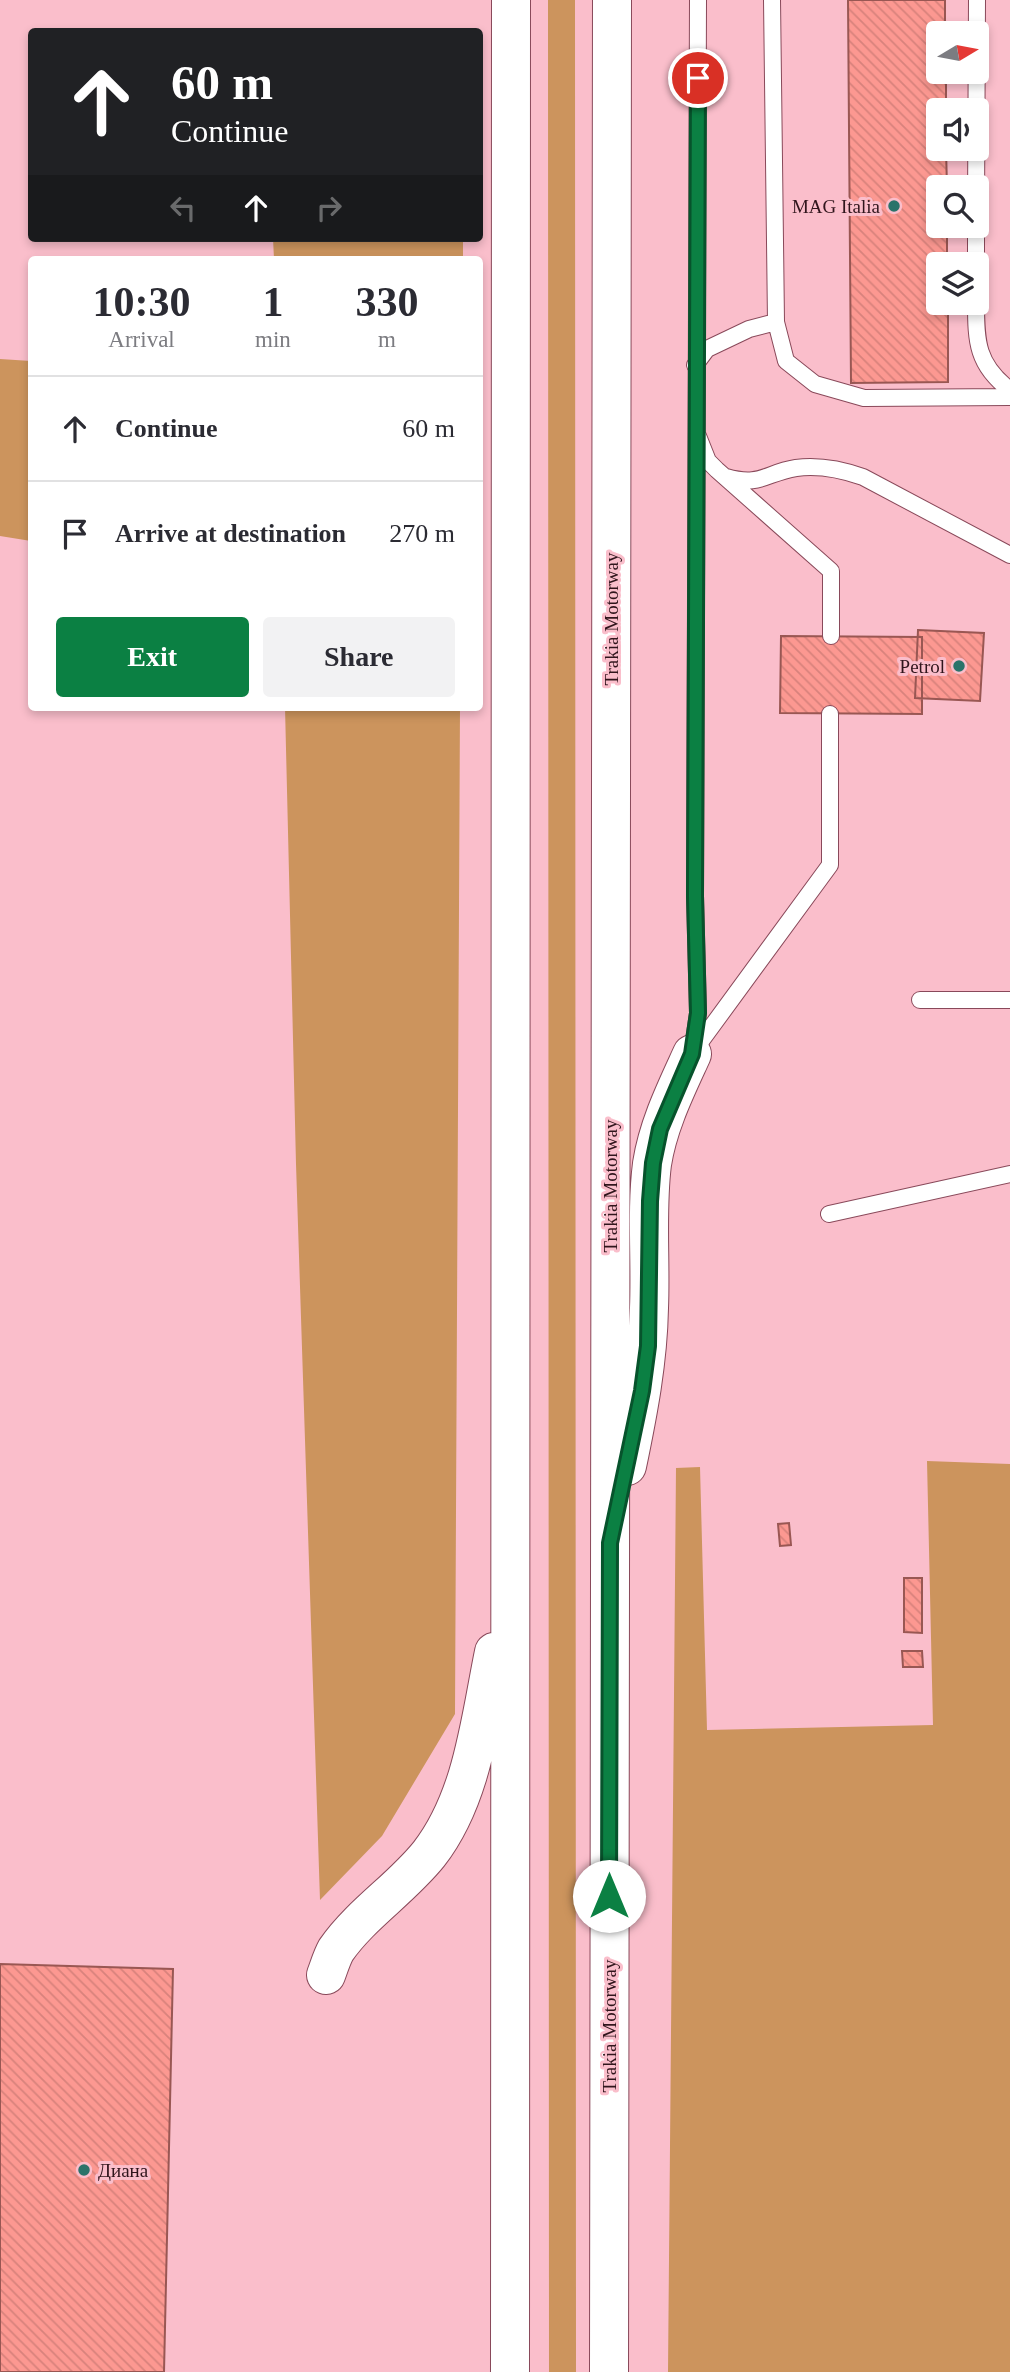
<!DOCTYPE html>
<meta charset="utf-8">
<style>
:root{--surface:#fff;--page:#f2f2f3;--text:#2b2b33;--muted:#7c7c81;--line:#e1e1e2;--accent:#0b8043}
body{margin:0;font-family:Georgia,serif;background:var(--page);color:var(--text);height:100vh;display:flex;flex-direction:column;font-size:26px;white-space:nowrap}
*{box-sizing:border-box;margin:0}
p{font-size:23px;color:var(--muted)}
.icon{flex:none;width:38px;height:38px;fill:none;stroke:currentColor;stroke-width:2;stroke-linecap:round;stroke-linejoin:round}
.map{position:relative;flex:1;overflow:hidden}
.panel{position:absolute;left:28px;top:256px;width:455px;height:455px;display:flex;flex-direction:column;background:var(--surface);border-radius:7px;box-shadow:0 4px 10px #0003}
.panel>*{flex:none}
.top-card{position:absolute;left:28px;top:28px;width:455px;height:214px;border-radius:7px;box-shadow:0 4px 10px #0003;background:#202124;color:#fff;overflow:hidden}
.needle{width:46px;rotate:80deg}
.fabs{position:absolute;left:926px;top:21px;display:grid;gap:14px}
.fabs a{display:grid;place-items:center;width:63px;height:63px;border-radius:7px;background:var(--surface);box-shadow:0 4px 10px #0003;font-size:35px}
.pin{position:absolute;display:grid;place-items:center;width:60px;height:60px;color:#fff;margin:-30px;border:4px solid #fff;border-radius:50%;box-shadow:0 2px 7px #0007}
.me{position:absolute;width:77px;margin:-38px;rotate:0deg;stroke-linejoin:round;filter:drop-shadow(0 0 5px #0008)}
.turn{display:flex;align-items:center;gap:24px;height:147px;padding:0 28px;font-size:32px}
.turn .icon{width:91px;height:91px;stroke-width:2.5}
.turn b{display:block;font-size:49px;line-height:60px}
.lanes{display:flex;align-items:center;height:66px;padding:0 28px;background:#0003;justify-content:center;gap:35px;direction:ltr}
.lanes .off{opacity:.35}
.eta{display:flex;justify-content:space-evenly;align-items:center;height:119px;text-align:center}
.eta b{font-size:42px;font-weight:600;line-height:49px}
.primary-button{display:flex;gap:14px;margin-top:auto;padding:14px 28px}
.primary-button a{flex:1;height:80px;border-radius:7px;background:var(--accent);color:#fff;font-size:28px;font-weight:600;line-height:80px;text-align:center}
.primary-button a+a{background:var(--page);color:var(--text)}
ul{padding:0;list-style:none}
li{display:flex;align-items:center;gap:21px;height:105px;padding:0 28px;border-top:2px solid var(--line)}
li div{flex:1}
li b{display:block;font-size:26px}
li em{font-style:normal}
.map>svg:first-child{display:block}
</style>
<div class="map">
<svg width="1010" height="2372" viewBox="0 0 1010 2372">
<defs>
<pattern id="building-back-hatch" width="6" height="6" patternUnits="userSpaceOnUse" patternTransform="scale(1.75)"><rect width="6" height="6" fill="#fc9891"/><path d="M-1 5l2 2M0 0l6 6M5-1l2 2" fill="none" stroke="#d8827c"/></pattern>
</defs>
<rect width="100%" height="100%" fill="#fabecb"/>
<path fill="#cc945d" d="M548,0h27l1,2372h-27z
M273,238h190v21h-189z
M0,359l31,2v180l-31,-5z
M285,707h175l-5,1007 -73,122 -62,64 -24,-736z
M927,1461l83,3v908h-342l8,-904 24,-1 7,263 226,-5z"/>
<path fill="url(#building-back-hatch)" stroke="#995753" stroke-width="2" d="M848,0h97v33h-7v39h8v38h-8v39h8l1,38h-9v39h9v38h-9v39h10v79l-97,1z
M918,630l66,3 -4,68 -65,-3z
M781,636l141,1v77l-142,-1z
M789,1523l2,22 -11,1 -2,-22z
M904,1578h18v55l-18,-1z
M902,1651h20l1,16h-20z
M0,1964l173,5 -9,403h-164z"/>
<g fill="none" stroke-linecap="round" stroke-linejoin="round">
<g stroke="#89495a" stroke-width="18">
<path id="service" d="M772,0l4,322 10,39 29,23 49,14 146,-1
M976,209l1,-209
M976,264v-38
M976,303c0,39 1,62 34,87
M695,365l12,-16 42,-20 27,-7
M698,436l10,25 9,9 114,101v65
M726,477c35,10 39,-4 70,-9 22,-3 47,2 67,9l147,78
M920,1000h90
M693,1052l137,-187v-151
M692,1054l6,-41 -3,-117 3,-896
M829,1214l181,-40"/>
</g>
<g stroke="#89495a" stroke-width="40">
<path id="motorway" d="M627,1466c11,-53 21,-104 22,-158 2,-48 -3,-97 3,-144 6,-39 24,-75 40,-110
M326,1975c3,-8 6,-18 10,-25 25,-36 65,-61 93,-96 44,-57 51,-134 65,-202
M510,2372l1,-2372
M609,2372l3,-2372"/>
</g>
<use href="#service" stroke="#fff" stroke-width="16"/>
<use href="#motorway" stroke="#fff" stroke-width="38"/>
</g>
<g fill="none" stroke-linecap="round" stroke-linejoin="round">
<g stroke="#07532c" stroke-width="18">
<path id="route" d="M609,1896l1,-353 32,-152 6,-45 2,-145 3,-38 7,-34 32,-75 6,-41 -3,-117 3,-818"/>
</g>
<use href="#route" stroke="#0b8043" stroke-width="12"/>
</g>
<g fill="#2b736a" stroke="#fabecb" stroke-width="2.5">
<circle cx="894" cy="206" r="7"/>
<circle cx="959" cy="666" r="7"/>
<circle cx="84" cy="2170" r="7"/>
</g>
<g text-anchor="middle" stroke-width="6" stroke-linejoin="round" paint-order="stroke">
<g font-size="19" fill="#30151c" stroke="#fabecb" text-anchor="end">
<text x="880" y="213">MAG Italia</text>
<text x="945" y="673">Petrol</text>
<text x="98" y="2177" text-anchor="start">Диана</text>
</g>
<g font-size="19" fill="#30151c" stroke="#fabecb">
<text transform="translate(611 619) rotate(-90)" y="7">Trakia Motorway</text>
<text transform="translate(610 1186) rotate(-90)" y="7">Trakia Motorway</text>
<text transform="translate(609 2026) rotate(-90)" y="7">Trakia Motorway</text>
</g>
</g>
</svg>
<div class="fabs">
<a><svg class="needle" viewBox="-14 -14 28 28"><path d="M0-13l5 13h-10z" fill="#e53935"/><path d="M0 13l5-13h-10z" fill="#7c7c81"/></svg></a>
<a><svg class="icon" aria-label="sound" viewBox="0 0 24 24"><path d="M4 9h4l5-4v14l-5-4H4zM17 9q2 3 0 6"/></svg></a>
<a><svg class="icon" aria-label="search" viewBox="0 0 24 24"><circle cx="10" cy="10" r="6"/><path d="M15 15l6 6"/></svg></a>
<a><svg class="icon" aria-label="layers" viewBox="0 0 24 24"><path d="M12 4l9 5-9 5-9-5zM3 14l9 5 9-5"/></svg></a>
</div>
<div class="pin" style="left:698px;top:78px;background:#d93025"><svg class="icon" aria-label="arrive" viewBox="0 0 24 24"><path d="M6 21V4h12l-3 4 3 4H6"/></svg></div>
<svg class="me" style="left:609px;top:1896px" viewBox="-20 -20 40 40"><circle r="19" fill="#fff"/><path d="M0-13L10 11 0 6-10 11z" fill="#0b8043"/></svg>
<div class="top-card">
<div class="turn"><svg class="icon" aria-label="ahead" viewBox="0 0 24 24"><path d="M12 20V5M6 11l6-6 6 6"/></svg><div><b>60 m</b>Continue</div></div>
<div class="lanes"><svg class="icon off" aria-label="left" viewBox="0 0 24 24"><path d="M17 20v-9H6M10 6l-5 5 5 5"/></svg><svg class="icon" aria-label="ahead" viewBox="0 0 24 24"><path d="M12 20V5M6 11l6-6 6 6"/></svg><svg class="icon off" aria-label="right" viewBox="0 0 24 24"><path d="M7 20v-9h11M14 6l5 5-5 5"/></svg></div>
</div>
<section class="panel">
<div class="eta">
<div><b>10:30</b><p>Arrival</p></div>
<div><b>1</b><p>min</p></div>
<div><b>330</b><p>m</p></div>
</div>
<ul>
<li><svg class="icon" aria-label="ahead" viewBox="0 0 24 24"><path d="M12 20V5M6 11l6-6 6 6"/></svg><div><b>Continue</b></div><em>60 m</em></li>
<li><svg class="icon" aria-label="arrive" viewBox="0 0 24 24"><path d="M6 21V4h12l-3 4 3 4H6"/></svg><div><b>Arrive at destination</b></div><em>270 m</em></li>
</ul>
<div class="primary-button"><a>Exit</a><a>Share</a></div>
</section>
</div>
